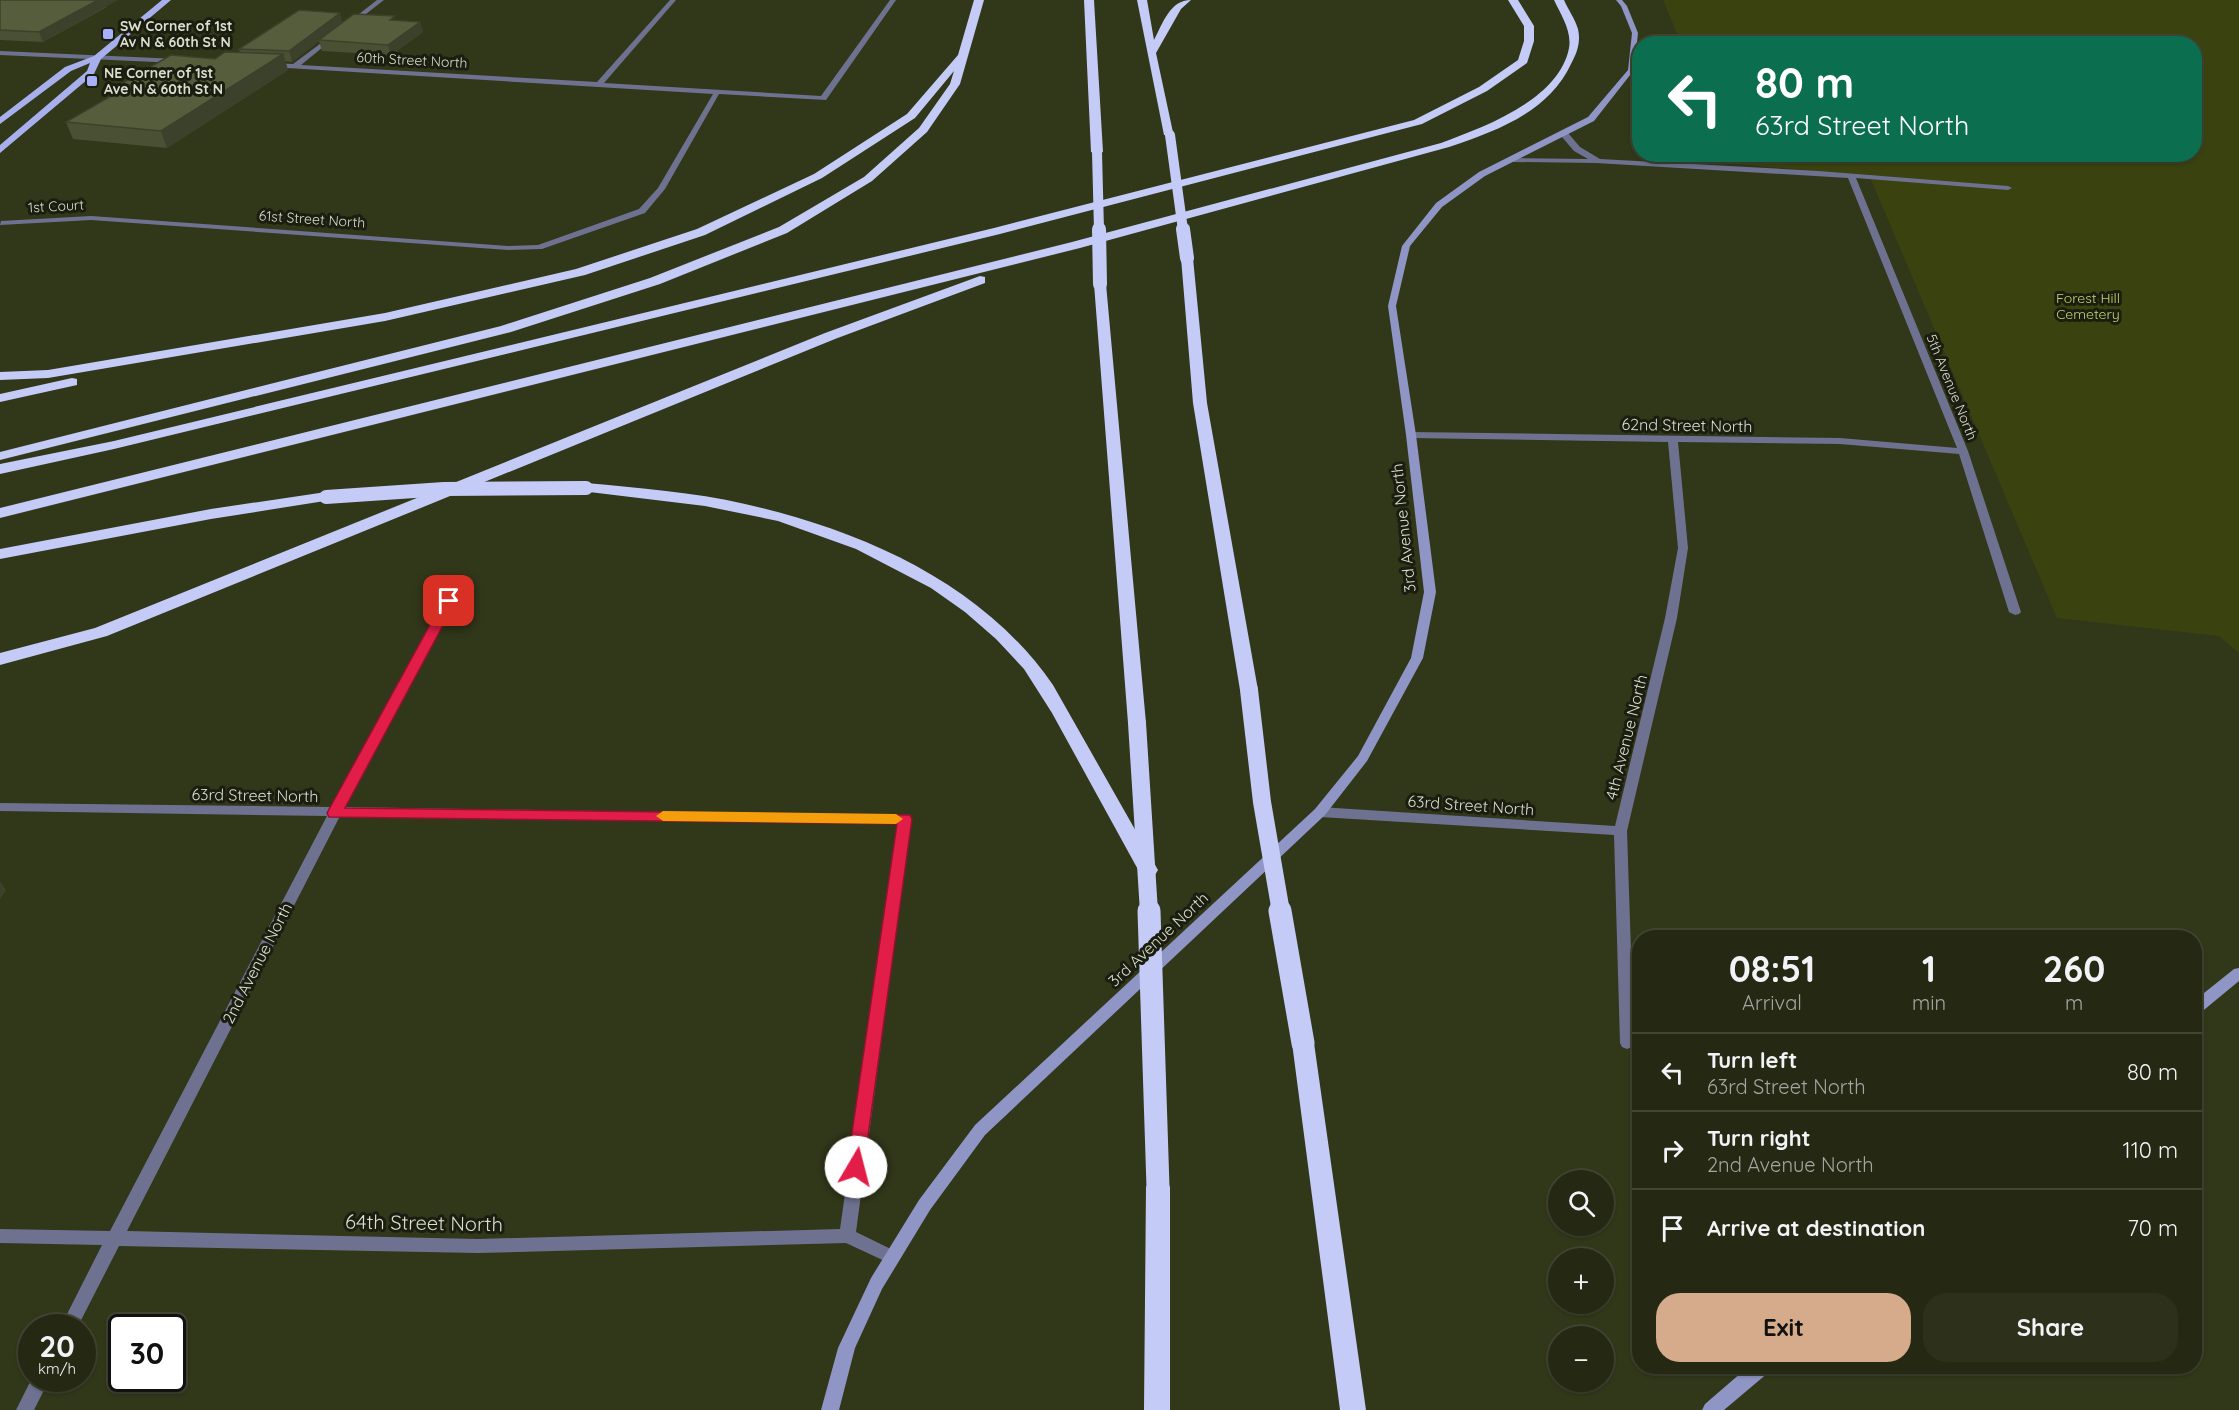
<!DOCTYPE html>
<meta charset="utf-8">
<style>
:root{--surface:#252913;--page:#2d311c;--text:#f1f3f6;--muted:#a3a6a0;--line:#424533;--accent:#d6ab8b}
body{margin:0;font-family:Quicksand,sans-serif;background:var(--page);color:var(--text);height:100vh;display:flex;flex-direction:column;font-size:22px;white-space:nowrap}
*{box-sizing:border-box;margin:0}
p{font-size:20px;color:var(--muted)}
.icon{flex:none;width:33px;height:33px;fill:none;stroke:currentColor;stroke-width:2;stroke-linecap:round;stroke-linejoin:round}
.map{position:relative;flex:1;overflow:hidden}
.drawer{position:absolute;left:1632px;top:930px;width:570px;height:444px;display:flex;flex-direction:column;background:var(--surface);border-radius:24px;box-shadow:0 2px 4px #0004,0 0 0 2px var(--line)}
.drawer>*{flex:none}
.hud{position:absolute;left:1632px;top:36px;width:570px;height:126px;border-radius:24px;box-shadow:0 2px 4px #0004,0 0 0 2px var(--line);background:#0b6e4f;color:#fff;overflow:hidden}
.buttons{position:absolute;left:1548px;top:1170px;display:grid;gap:12px}
.buttons a{display:grid;place-items:center;width:66px;height:66px;border-radius:50%;background:var(--surface);box-shadow:0 2px 4px #0004,0 0 0 2px var(--line);font-size:30px}
.speed{position:absolute;left:18px;top:1314px;display:flex;gap:12px;font-size:30px;font-weight:700;text-align:center}
.speed>*{display:grid;place-content:center;width:78px;height:78px;border-radius:50%;background:var(--surface);box-shadow:0 2px 4px #0004,0 0 0 2px var(--line);line-height:1}
.speed small{font-size:15px;font-weight:400}
.speed .limit{border:3px solid #111;border-radius:9px;background:#fff;color:#111}
.pin{position:absolute;display:grid;place-items:center;width:51px;height:51px;color:#fff;margin:-26px;border-radius:12px;box-shadow:0 3px 9px #0006}
.me{position:absolute;width:66px;margin:-33px;rotate:8deg;stroke-linejoin:round;filter:drop-shadow(0 0 4px #0008)}
.turn{display:flex;align-items:center;gap:21px;height:126px;padding:0 24px;font-size:27px}
.turn .icon{width:78px;height:78px;stroke-width:2.5}
.turn b{display:block;font-size:42px;line-height:51px}
.eta{display:flex;justify-content:space-evenly;align-items:center;height:102px;text-align:center}
.eta b{font-size:36px;font-weight:700;line-height:42px}
.action{display:flex;gap:12px;margin-top:auto;padding:12px 24px}
.action a{flex:1;height:69px;border-radius:24px;background:var(--accent);color:#111;font-size:24px;font-weight:700;line-height:69px;text-align:center}
.action a+a{background:var(--page);color:var(--text)}
ul{padding:0;list-style:none}
li{display:flex;align-items:center;gap:18px;height:78px;padding:0 24px;border-top:2px solid var(--line)}
li div{flex:1}
li b{display:block;font-size:22px}
li em{font-style:normal}
.map>svg:first-child{display:block}
</style>
<div class="map">
<svg width="2239" height="1410" viewBox="0 0 2239 1410">
<rect width="100%" height="100%" fill="#313719"/>
<path fill="#3a430f" d="M1663,0h576v653l-20,-17 -162,-18 -188,-443 -196,-16v-5h521v-110l-513,-1z"/>
<g fill="none" stroke-linecap="round" stroke-linejoin="round">
<path fill="#6e7290" fill-rule="evenodd" d="M377,0h7l-31,24h-4v-2z
M670,0h6l-72,83 217,13 69,-96h6l-70,100 -107,-6 -54,95 -20,24 -103,36 -34,1 -417,-30 -91,5 1,-4 90,-5 417,30 30,-1 101,-36 19,-21 55,-94 -442,-27 -3,-2 3,-2 22,1 39,-29 2,1v2l-33,27 296,17z
M0,51l178,8 3,2 -3,2 -178,-8z
M1562,133h6l12,14 20,12 219,12 189,15 4,2 -4,2 -152,-12 112,273 53,161 -2,2 -4,1 -6,-3 -50,-158 -119,-10 -162,-2 10,106 -11,70 -50,213 7,212 -2,4 -5,2 -5,-2 -2,-4 -6,-208 -294,-18 -5,-2 -1,-3 1,-3 5,-2 295,19 50,-208 13,-70 -10,-106 -257,-4 -5,-3 5,-3 429,6 117,10 -109,-270 -252,-15 -82,-1 -4,-2 4,-2 74,1 -14,-8 -12,-14z
M449,598l6,3 -110,206 565,9 1,3 -55,413 41,20 2,5 -2,5 -6,2 -45,-21 -368,10 -359,-7 -42,82h-17l42,-83 -102,-2v-14l110,2 217,-415 -327,-5v-8l332,4 111,-206zM340,816l558,7 -58,406 -362,10 -351,-8z
M32,1378h18l-16,32h-18z"/>
<path fill="#8f95c5" fill-rule="evenodd" d="M1616,0h6l5,6 11,27 -4,37 -40,51 -109,55 -43,31 -32,39 -14,60 20,129 20,157 -13,66 -56,103 -42,54 -340,320 -55,75 -48,79 -27,59 -16,62h-18l17,-62 33,-70 48,-78 56,-75 340,-316 43,-53 53,-98 13,-66 -18,-157 -18,-129 14,-60 34,-43 43,-31 109,-55 40,-47 4,-37 -11,-27z
M2239,968v13l-40,33 -5,2v-15l40,-32z
M1749,1366h22l-2,6 -45,38h-22l3,-6z"/>
<path fill="#a8afed" fill-rule="evenodd" d="M162,0h9l-70,59 -7,15 -94,79v-8l87,-74 3,-8 -19,8 -71,53v-7l65,-50 29,-11z"/>
<path fill="#c4cbf7" fill-rule="evenodd" d="M974,0h10l-24,84 -33,48 -55,49 -85,52 -127,51 -149,48 -511,128v-8l501,-126 149,-48 129,-51 85,-50 55,-49 31,-44 4,-13 -39,47 -93,60 -117,57 -120,40 -200,46 -337,57 -48,2v-8l48,-2 337,-57 191,-44 121,-40 117,-55 93,-60 51,-59z
M1084,0h10l9,152 -6,3 -6,-3z
M1137,0h10l7,40c9,-17 16,-40 37,-40l-10,9 -25,44 18,84 -10,-2z
M1508,0h10l16,26v15l-7,22 -40,28 -65,33 -422,110 -886,215 -114,25v-10l114,-23 880,-213 420,-108 65,-33 39,-27 6,-19v-15z
M1554,0h10c4,9 11,19 14,29 3,13 -1,24 -7,35 -22,48 -75,67 -122,83l-369,101 -1080,270v-10l1072,-266 369,-99c43,-16 118,-43 128,-95 3,-17 -8,-33 -15,-48z
M1187,254l6,4 14,145 51,287 -9,6 -9,-6 -47,-287 -12,-145z
M980,276l5,1v6l-150,56 -728,297 -107,29v-12l95,-25 730,-295z
M1100,280l6,4 40,439 -9,6 -9,-6 -34,-439z
M72,378l5,1v6l-77,17v-8z
M586,483c53,5 107,9 159,21 116,26 238,79 308,181l105,185 -3,5 -7,2 -7,-2 -89,-162 -28,-44 -28,-30 -31,-27 -34,-24 -75,-39 -78,-28 -73,-15 -124,-15 -3,-3 3,-3z
M326,492l5,2 3,3 -3,3 -120,19 -211,40v-10l211,-40z
M1303,1034l8,3 3,6 52,367h-26l-48,-367 3,-6z
M1158,1177l8,3 4,7v223h-26l2,-223 4,-7z"/>
<path stroke="#c4cbf7" stroke-width="10" d="M1170,135l13,95
M1097,152l2,78"/>
<path stroke="#c4cbf7" stroke-width="14" d="M1099,229l1,55
M1183,229l4,29
M326,497l118,-8 142,-1"/>
<path stroke="#c4cbf7" stroke-width="18" d="M1249,690l13,112 19,110
M1137,723l12,189"/>
<path stroke="#c4cbf7" stroke-width="23" d="M1149,911l9,276
M1280,911l23,132"/>
</g>
<path fill="#4a5034" d="M0,0l107,7 -64,35 -43,-2z
M397,20l23,2 3,10 -32,23 -69,-4 -3,-10 -27,21 -7,-1 3,9 -121,78 -94,-9 -7,-17 57,-33 -2,-5 119,-31 -1,-4 104,-27z"/>
<path fill="#3c412b" d="M98,0h20l-75,42 -4,-10z
M340,13l3,10 -24,17v1l-27,21 -3,-11z
M420,22l3,10 -32,23 -3,-10z
M283,54l5,16 -121,78 -6,-17z
M0,881l6,9 -6,9z"/>
<path fill="#565d3d" stroke="#3c412b" stroke-width="1.5" d="M0,0h98l-59,32 -39,-2z
M299,10l41,3 -51,38 -50,-2z
M354,14l41,2 -5,4 30,2 -32,23 -69,-5z
M225,52l58,2 -122,77 -95,-9 64,-37 -9,-1 50,-29 44,4z"/>
<path fill="#e11d48" stroke="#92132f" stroke-width="1.5" d="M449,597l7,4 -111,207 565,7 2,4 -49,353 -7,3 -6,-3 -3,-5 50,-343 -568,-7 -2,-4 116,-212z"/>
<path fill="#f59e0b" d="M663,811l233,3 7,5 -7,5 -233,-3 -7,-5z"/>
<g fill="#a8b0fc" stroke="#1a1d0f" stroke-width="2">
<rect x="102" y="28" width="12" height="12" rx="3"/>
<rect x="86" y="75" width="12" height="12" rx="3"/>
</g>
<g text-anchor="middle" stroke-width="6" stroke-linejoin="round" paint-order="stroke">
<g font-size="14" font-weight="bold" fill="#dadfcd" stroke="#1a1d0f" text-anchor="start">
<text x="120" y="31">SW Corner of 1st<tspan x="120" dy="16">Av N &amp; 60th St N</tspan></text>
<text x="104" y="78">NE Corner of 1st<tspan x="104" dy="16">Ave N &amp; 60th St N</tspan></text>
</g>
<g font-size="14" fill="#dadfcd" stroke="#1a1d0f">
<text transform="translate(412 60) rotate(3)" y="5">60th Street North</text>
<text transform="translate(56 206) rotate(-3)" y="5">1st Court</text>
<text transform="translate(312 219) rotate(4)" y="5">61st Street North</text>
<text transform="translate(1952 387) rotate(68)" y="5">5th Avenue North</text>
</g>
<g font-size="14" fill="#c2d86e" stroke="#1a1d0f">
<text x="2088" y="303">Forest Hill<tspan x="2088" dy="16">Cemetery</tspan></text>
</g>
<g font-size="16" fill="#dadfcd" stroke="#1a1d0f">
<text transform="translate(1687 425) rotate(1)" y="6">62nd Street North</text>
<text transform="translate(1403 528) rotate(-96)" y="6">3rd Avenue North</text>
<text transform="translate(1626 737) rotate(-76)" y="6">4th Avenue North</text>
<text transform="translate(255 795) rotate(1)" y="6">63rd Street North</text>
<text transform="translate(1471 805) rotate(4)" y="6">63rd Street North</text>
<text transform="translate(1158 939) rotate(-43)" y="6">3rd Avenue North</text>
<text transform="translate(257 963) rotate(-63)" y="6">2nd Avenue North</text>
</g>
<g font-size="20" fill="#dadfcd" stroke="#1a1d0f">
<text transform="translate(424 1223) rotate(1)" y="7">64th Street North</text>
</g>
</g>
</svg>
<div class="buttons">
<a><svg class="icon" aria-label="search" viewBox="0 0 24 24"><circle cx="10" cy="10" r="6"/><path d="M15 15l6 6"/></svg></a>
<a>+</a>
<a>−</a>
</div>
<div class="speed"><div>20<small>km/h</small></div><div class="limit">30</div></div>
<div class="pin" style="left:449px;top:601px;background:#d93025"><svg class="icon" aria-label="arrive" viewBox="0 0 24 24"><path d="M6 21V4h12l-3 4 3 4H6"/></svg></div>
<svg class="me" style="left:856px;top:1167px" viewBox="-20 -20 40 40"><circle r="19" fill="#fff"/><path d="M0-13L10 11 0 6-10 11z" fill="#e11d48"/></svg>
<div class="hud">
<div class="turn"><svg class="icon" aria-label="left" viewBox="0 0 24 24"><path d="M17 20v-9H6M10 6l-5 5 5 5"/></svg><div><b>80 m</b>63rd Street North</div></div>
</div>
<section class="drawer">
<div class="eta">
<div><b>08:51</b><p>Arrival</p></div>
<div><b>1</b><p>min</p></div>
<div><b>260</b><p>m</p></div>
</div>
<ul>
<li><svg class="icon" aria-label="left" viewBox="0 0 24 24"><path d="M17 20v-9H6M10 6l-5 5 5 5"/></svg><div><b>Turn left</b><p>63rd Street North</p></div><em>80 m</em></li>
<li><svg class="icon" aria-label="right" viewBox="0 0 24 24"><path d="M7 20v-9h11M14 6l5 5-5 5"/></svg><div><b>Turn right</b><p>2nd Avenue North</p></div><em>110 m</em></li>
<li><svg class="icon" aria-label="arrive" viewBox="0 0 24 24"><path d="M6 21V4h12l-3 4 3 4H6"/></svg><div><b>Arrive at destination</b></div><em>70 m</em></li>
</ul>
<div class="action"><a>Exit</a><a>Share</a></div>
</section>
</div>
